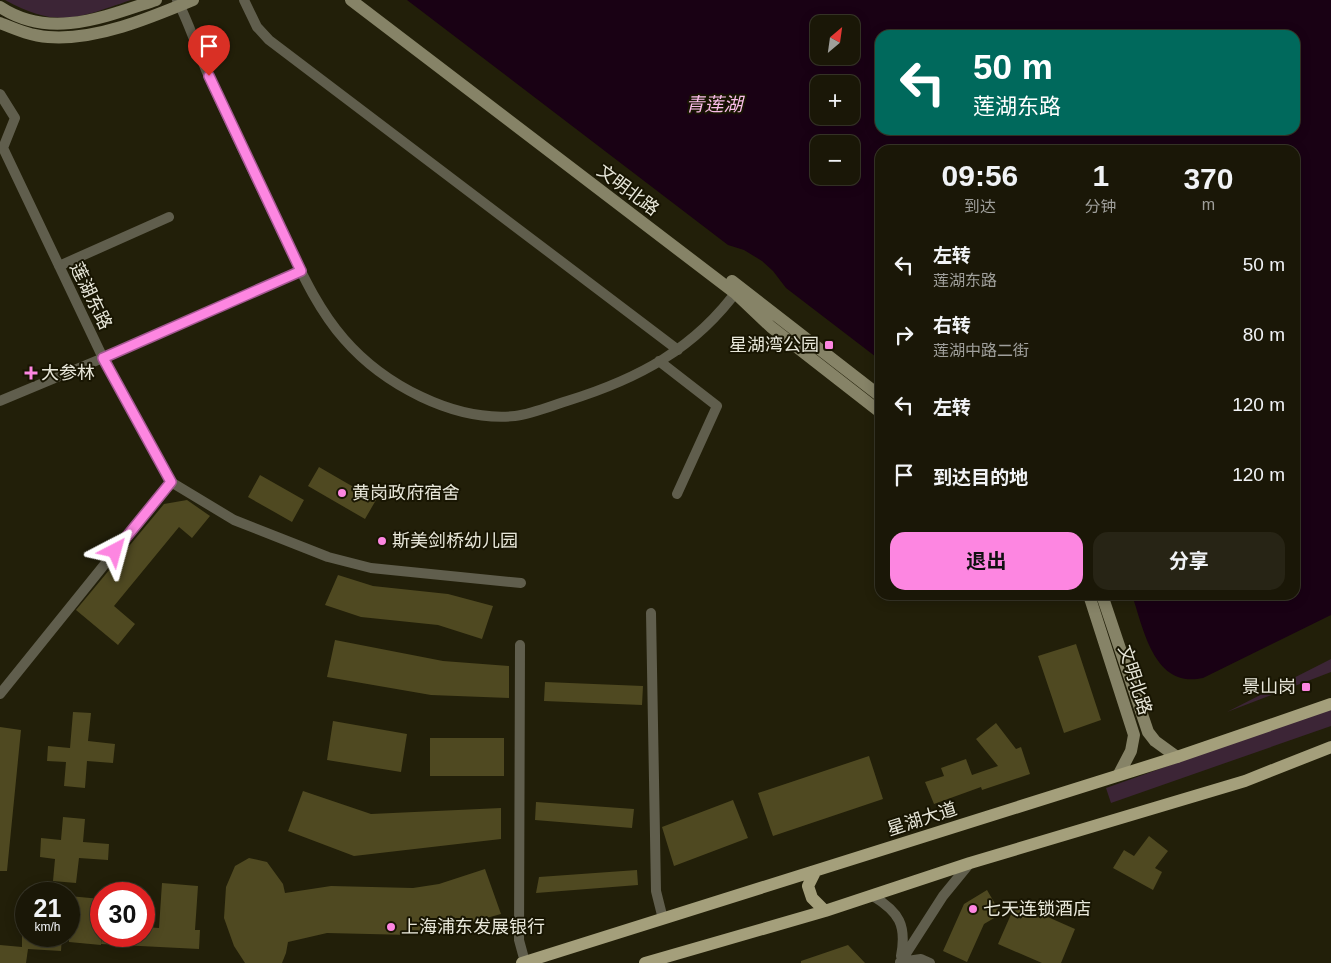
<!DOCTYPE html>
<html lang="zh">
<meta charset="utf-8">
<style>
:root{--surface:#1a1707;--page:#272415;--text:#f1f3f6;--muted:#9f9f9b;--line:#383628;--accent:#fd86e1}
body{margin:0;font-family:Arial,"Noto Sans SC",sans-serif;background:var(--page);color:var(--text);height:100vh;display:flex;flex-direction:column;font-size:19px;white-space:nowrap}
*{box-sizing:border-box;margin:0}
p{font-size:16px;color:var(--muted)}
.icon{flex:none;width:28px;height:28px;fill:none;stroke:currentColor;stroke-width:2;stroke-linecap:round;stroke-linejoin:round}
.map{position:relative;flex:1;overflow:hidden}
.sheet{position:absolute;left:875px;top:145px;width:425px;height:455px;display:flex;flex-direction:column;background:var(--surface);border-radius:15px;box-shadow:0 2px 12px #0003,0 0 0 1px var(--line)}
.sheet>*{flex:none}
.guide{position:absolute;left:875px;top:30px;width:425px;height:105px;border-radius:15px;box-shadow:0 2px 12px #0003,0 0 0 1px var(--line);background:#00695c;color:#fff;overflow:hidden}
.needle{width:32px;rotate:29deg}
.fabs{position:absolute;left:810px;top:15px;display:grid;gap:10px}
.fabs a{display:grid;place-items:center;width:50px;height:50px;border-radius:10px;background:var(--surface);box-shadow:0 2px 12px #0003,0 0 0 1px var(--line);font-size:25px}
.speed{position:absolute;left:15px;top:882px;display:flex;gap:10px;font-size:25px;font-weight:700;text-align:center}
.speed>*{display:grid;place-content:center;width:65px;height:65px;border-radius:50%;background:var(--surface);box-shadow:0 2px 12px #0003,0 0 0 1px var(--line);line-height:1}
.speed small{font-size:12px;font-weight:400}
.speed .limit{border:8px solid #d22;background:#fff;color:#111}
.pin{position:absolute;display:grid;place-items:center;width:42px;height:42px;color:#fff;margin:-51px -21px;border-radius:50% 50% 50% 0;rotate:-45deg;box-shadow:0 0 5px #0007}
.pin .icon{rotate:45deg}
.me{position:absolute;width:55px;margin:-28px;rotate:39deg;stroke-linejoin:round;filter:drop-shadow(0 0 4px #0008)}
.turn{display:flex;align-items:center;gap:18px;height:105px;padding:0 15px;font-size:22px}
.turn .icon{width:65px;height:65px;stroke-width:2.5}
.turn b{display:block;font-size:35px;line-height:42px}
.eta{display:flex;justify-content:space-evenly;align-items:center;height:85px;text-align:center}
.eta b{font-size:30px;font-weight:700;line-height:35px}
.action{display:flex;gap:10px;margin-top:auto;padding:10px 15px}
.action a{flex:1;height:58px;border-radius:15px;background:var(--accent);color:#111;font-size:20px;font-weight:700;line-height:58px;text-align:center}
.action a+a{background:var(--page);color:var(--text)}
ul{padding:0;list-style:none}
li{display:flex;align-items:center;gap:15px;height:70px;padding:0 15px}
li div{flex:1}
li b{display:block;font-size:19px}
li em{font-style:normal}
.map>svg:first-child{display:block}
</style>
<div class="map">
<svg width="1331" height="963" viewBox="0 0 1331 963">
<rect width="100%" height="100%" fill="#221f09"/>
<path fill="#3c2536" d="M5,0h126c-53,18 -73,29 -126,0z
M1331,659v13l-104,40z
M1331,708v18l-220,77 -5,-15z"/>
<path fill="#190114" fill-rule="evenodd" d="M407,0h924v615l-128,63c-49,11 -59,-48 -71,-83h163v-445h-415v210l-94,-72 -13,-17 -11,-10 -18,-11 -16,-5zM819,24h32v32h-32zM880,35h415v95h-415zM819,84h32v32h-32zM819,144h32v32h-32z"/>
<path fill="#4f4921" d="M319,467l57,33 -11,19 -57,-33z
M260,475l44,25 -12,22 -44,-25z
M187,500l23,16 -18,22 -13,-11 -65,79 21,18 -17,21 -42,-35 88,-106z
M338,575l35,11 75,8 45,12 -11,33 -44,-14 -77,-8 -36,-12z
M335,640l108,21 66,5v32l-78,-3 -104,-18z
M1076,644l25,76 -37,13 -26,-77z
M545,682l98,4 -1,19 -98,-4z
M73,712l18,1 -3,28 27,3 -2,19 -26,-2 -2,27 -21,-2 2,-24 -19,-1 1,-15 22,2z
M333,721l74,13 -6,38 -74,-12z
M996,723l20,26 5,-2 9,27 -48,16 -1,-3 -47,17 -9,-22 19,-6 -3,-8 25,-9 6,16 26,-9 -22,-27z
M0,727l21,3 -14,141h-7z
M430,738h74v38h-74z
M869,756l14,43 -110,37 -15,-43z
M303,791l68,23 130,-6v31l-147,17 -66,-25z
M733,800l15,38 -74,28 -12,-39z
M536,802l98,7 -2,19 -97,-8z
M63,817l22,2 -2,23 26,2 -1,16 -29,-2 -3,25 -23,-2 2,-22 -15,-2 1,-19 20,2z
M1149,836l19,15 -13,17 7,4 -9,18 -40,-22 11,-18 10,6z
M249,858l18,4 16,22 2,9 46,-7 82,2 26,-4 46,-15 16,45 -66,18 -24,3 -84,-2 -39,9 -2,11 -4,10h-37l-11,-17 -10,-28 2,-31 9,-21z
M637,870l1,15 -102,8 3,-16z
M162,883l36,3 -3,44h5l-1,19 -98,-5 1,-8h42v-9l15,1z
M987,890l14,24 -17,10 -17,38 -24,-11 21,-47z
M69,896l32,3v46l-32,-3z
M1016,903l59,26 -14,34h-19l-44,-19z
M22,936h40l-1,15 -33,-2 -2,14h-26v-18l22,2z
M848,945l17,18h-64v-2z"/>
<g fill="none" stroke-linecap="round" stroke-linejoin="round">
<path stroke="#605e4d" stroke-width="10" d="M177,0c13,25 21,52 32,77 23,51 48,102 72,153 18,37 35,77 63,109 39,45 109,83 171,77 17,-2 36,-10 52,-15 71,-22 128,-52 172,-113
M244,0l13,27 12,13 409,310
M0,94l15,24 -12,30
M3,148l100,210 68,124
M59,266l110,-49
M659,361l58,45 -40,88
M0,401l103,-43 198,-87
M171,482l63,38 94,37 43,11 150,15
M651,613l5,278 7,28
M520,645l-1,295 6,22
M0,694l171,-212
M873,896c26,16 34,29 28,60
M900,962l21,-3 9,4
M900,963l43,-67 27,-33"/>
<path stroke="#868367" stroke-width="12" d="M351,0l384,293 36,34 109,85
M0,7c50,33 104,10 156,-7
M0,23c15,6 31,13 48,14 47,4 102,-19 145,-37
M732,281l148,115
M1089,595l45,140 -3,16 -12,23
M1102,595l46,137 7,9 22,16"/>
<path stroke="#a49f7b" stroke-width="12" d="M815,872l-7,14 4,12 13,13
M522,963l655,-206 154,-53
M645,963l180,-52 145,-48 275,-82 86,-34"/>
</g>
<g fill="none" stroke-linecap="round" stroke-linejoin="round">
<g stroke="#a45792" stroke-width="12">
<path id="route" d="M115,551l56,-69 -68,-124 198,-87 -92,-195"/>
</g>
<use href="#route" stroke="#fd86e1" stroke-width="9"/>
</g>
<g fill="#fd86e1" stroke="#181502" stroke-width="2">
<rect x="824" y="340" width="10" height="10" rx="2.5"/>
<path d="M28.5 365.5h5v5h5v5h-5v5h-5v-5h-5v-5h5z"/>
<circle cx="342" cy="493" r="5"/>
<circle cx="382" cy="541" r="5"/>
<rect x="1301" y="682" width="10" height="10" rx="2.5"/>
<circle cx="973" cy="909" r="5"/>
<circle cx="391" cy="927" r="5"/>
</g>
<g text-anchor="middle" stroke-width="4" stroke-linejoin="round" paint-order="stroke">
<g font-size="18" fill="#e8e7da" stroke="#181502">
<text transform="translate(628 190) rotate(37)" y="6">文明北路</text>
<text transform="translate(91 296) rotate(64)" y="6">莲湖东路</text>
<text transform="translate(1135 680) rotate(72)" y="6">文明北路</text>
<text transform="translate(922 819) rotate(-18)" y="6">星湖大道</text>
</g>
<g font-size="18" fill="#e8e7da" stroke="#181502" text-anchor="start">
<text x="819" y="351" text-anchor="end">星湖湾公园</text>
<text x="41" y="379">大参林</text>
<text x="352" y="499">黄岗政府宿舍</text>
<text x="392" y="547">斯美剑桥幼儿园</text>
<text x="1296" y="693" text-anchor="end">景山岗</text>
<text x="983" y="915">七天连锁酒店</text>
<text x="401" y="933">上海浦东发展银行</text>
</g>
<g font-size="19" font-style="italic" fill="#f9bde8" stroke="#181502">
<text x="714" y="111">青莲湖</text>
</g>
</g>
</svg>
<div class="fabs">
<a><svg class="needle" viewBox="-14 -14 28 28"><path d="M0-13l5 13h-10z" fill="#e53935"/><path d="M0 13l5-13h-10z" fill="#9f9f9b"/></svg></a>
<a>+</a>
<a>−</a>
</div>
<div class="speed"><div>21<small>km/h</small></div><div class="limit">30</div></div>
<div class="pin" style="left:209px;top:76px;background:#d93025"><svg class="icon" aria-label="arrive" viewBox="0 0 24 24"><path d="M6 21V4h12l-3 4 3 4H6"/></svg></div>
<svg class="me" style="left:115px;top:551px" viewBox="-20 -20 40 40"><path d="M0-17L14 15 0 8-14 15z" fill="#fd86e1" stroke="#fff" stroke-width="4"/></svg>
<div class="guide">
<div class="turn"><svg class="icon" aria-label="left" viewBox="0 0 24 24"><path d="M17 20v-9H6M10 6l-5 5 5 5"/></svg><div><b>50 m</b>莲湖东路</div></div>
</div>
<section class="sheet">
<div class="eta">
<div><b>09:56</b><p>到达</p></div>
<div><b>1</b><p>分钟</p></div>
<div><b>370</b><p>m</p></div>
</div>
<ul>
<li><svg class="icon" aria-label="left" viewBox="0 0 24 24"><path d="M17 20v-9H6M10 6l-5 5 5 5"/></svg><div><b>左转</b><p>莲湖东路</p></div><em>50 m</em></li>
<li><svg class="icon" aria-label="right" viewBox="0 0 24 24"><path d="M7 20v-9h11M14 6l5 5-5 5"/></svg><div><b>右转</b><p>莲湖中路二街</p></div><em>80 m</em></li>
<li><svg class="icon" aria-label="left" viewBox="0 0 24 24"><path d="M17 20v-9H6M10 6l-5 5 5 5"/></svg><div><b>左转</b></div><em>120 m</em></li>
<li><svg class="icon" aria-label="arrive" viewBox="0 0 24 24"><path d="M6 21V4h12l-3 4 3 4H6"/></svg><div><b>到达目的地</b></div><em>120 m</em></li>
</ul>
<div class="action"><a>退出</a><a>分享</a></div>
</section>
</div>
